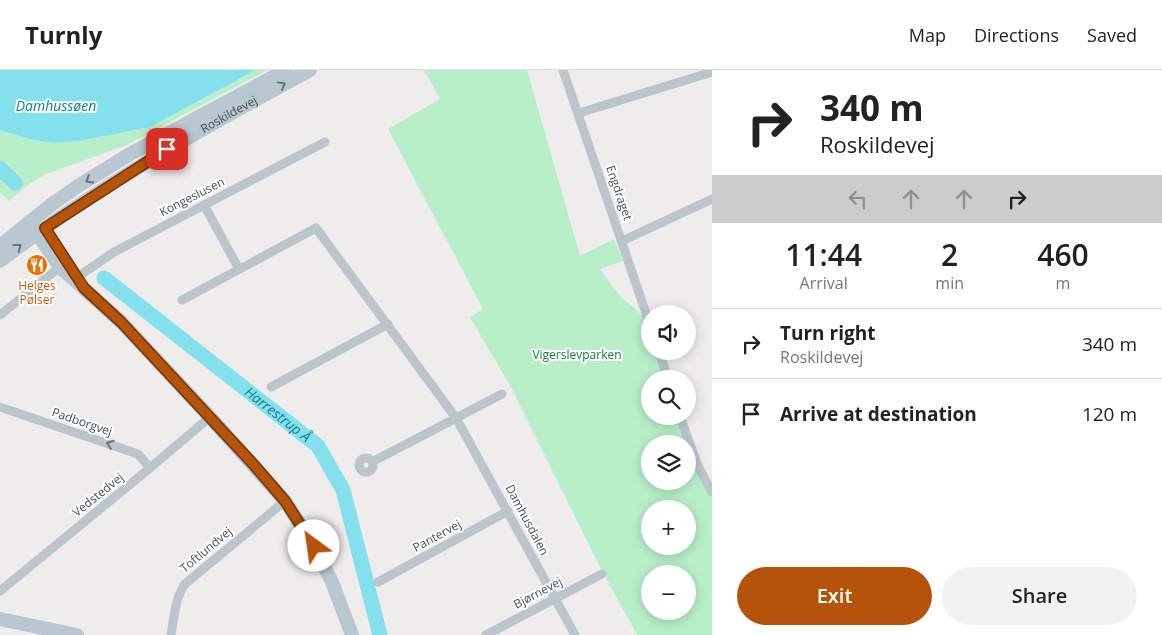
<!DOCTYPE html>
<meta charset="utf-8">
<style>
:root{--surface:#fff;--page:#f2f2f2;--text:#222;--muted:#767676;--line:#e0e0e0;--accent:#b45309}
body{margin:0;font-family:"Open Sans",sans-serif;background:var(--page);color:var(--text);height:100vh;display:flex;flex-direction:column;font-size:19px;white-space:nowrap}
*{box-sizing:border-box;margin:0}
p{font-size:16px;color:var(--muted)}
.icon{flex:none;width:28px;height:28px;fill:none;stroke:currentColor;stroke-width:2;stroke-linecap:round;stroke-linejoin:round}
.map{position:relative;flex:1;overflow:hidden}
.side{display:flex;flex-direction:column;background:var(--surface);width:450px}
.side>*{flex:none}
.guide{background:#fff;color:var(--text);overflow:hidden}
.fabs{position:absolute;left:641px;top:235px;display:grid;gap:10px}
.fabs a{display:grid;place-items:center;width:55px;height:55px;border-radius:50%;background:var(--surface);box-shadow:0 2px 12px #0003;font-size:25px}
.pin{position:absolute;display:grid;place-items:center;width:42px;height:42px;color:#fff;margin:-21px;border-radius:10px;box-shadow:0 2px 8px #0006}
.me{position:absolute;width:55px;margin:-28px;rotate:329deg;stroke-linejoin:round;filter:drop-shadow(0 0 4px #0008)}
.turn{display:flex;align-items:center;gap:18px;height:105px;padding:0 25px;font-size:22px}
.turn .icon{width:65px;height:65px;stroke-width:2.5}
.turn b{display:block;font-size:35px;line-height:42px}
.lanes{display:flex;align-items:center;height:48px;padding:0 25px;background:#0003;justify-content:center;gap:25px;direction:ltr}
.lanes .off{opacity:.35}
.eta{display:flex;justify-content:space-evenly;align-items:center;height:85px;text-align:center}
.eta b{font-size:30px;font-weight:600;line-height:35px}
.cta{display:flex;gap:10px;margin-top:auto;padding:10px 25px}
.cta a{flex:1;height:58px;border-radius:30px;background:var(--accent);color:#fff;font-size:20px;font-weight:600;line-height:58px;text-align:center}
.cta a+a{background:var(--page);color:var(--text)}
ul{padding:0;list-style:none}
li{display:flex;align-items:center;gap:15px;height:70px;padding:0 25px;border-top:1px solid var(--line)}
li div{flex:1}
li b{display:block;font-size:19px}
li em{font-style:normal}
header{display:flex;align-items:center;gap:30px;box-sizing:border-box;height:70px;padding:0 25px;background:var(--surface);border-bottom:1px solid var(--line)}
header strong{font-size:24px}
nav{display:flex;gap:28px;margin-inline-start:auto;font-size:18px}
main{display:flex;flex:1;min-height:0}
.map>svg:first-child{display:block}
</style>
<header>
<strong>Turnly</strong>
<nav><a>Map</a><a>Directions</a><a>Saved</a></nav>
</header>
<main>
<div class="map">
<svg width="712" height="565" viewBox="0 0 712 565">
<rect width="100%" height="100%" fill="#efecec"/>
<path fill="#b8efc9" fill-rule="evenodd" d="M256,0h11l-140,75 -81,29 -17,10 -20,17 -9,-9v-62l33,10 20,3 26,-2 71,-14z
M424,0h103l53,186 34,-17 9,22 -23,8 20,27 23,20 7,20v15h5l9,28h-14v37h27l10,28h-37v37h38v-34l6,18 18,34v136h-75l-36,-66 -88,-178 -43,-74 13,-8 -95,-180 52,-30zM650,439h38v37h-38zM650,504h38v37h-38z"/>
<path fill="#84e0ed" d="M0,0h256l-106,57 -71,14 -26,2 -20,-3 -33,-10z"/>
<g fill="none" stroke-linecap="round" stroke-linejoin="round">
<g stroke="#84e0ed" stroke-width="15">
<path d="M0,98l15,15"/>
<path id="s1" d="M104,208l214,168 25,44 37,145"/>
</g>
<path stroke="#bac5cc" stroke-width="9" d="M563,0l87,255
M579,43l133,-41
M204,135l35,64
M622,171l90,-42
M73,210l41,-28 211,-110
M182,230l134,-72 140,190 119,217
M0,245l60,-48
M659,281l9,28
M271,317l117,-63
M0,337l138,47 12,14
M680,346l17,48 15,28
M359 395a7 7 0 1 1 14 0a7 7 0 1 1-14 0Z
M372,392l130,-68
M378,512l130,-71
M0,521l150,-123 60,-51
M171,565c3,-17 4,-37 14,-51l100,-83
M486,565l116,-61"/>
<g stroke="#b9c7d1" stroke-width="14">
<path d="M29,152l31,45 61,55 89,95 75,84 29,45 18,36 20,53"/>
<path d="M0,176l51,-41 27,-19 52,-32 156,-84"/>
<path id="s2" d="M0,191c97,-74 203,-133 310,-191"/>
<path d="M0,549l77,16"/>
</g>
</g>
<defs><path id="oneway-chevron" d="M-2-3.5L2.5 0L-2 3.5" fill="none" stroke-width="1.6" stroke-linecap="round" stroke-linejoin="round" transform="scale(1.25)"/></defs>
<g stroke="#67747e">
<use href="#oneway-chevron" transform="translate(282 15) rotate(-29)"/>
<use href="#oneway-chevron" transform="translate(89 110) rotate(149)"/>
<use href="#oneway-chevron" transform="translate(18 177) rotate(-37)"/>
</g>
<use stroke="#67747c" href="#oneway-chevron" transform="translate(110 374) rotate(-161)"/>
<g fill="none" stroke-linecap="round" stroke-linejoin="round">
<g stroke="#753606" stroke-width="12">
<path id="route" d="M167,79l-122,79 39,60 37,34 133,143 31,36 29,45"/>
</g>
<use href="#route" stroke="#b45309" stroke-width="9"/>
</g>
<defs>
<g id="restaurant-disc" transform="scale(1.125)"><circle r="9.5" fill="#e8710a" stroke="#fff"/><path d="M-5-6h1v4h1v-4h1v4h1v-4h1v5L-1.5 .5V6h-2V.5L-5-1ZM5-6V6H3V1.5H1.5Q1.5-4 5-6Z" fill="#fff"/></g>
</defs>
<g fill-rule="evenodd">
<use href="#restaurant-disc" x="37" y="195"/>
</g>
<g text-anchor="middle" stroke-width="4" stroke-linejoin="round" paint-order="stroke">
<g font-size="12" fill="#44515a" stroke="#fff">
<text dy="4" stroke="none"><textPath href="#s2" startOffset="272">Roskildevej</textPath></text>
<text transform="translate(619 123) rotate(71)" y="4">Engdraget</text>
<text transform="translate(192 127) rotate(-27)" y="4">Kongeslusen</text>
<text transform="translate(82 352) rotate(19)" y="4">Padborgvej</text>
<text transform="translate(98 425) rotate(-39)" y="4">Vedstedvej</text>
<text transform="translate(527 450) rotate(62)" y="4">Damhusdalen</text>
<text transform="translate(437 466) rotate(-29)" y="4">Pantervej</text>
<text transform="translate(206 480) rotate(-40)" y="4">Toftlundvej</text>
<text transform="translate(538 523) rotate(-28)" y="4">Bjørnevej</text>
</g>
<g font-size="12" fill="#c56008" stroke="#fff">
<text x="37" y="220">Helges<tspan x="37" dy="14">Pølser</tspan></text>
</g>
<g font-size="12" fill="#147c40" stroke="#fff">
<text x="577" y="289">Vigerslevparken</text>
</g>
<g font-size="14" font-style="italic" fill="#0a8091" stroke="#fff">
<text x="56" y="41">Damhussøen</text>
<text dy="5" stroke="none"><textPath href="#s1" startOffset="221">Harrestrup Å</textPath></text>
</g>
</g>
</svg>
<div class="fabs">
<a><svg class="icon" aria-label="sound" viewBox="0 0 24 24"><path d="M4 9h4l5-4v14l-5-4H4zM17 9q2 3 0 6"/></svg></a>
<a><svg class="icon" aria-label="search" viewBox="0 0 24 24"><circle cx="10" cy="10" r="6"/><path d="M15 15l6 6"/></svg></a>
<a><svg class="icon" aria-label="layers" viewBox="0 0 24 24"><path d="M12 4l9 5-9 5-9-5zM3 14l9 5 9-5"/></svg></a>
<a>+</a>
<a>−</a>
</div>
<div class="pin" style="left:167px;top:79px;background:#d93025"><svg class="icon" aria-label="arrive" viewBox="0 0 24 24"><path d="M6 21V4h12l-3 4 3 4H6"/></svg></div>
<svg class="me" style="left:314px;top:476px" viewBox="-20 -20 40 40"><circle r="19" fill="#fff"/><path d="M0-13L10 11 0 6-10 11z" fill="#b45309"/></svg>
</div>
<section class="side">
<div class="guide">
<div class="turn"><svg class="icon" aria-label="right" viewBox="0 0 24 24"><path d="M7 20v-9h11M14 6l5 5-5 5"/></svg><div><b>340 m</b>Roskildevej</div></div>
<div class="lanes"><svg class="icon off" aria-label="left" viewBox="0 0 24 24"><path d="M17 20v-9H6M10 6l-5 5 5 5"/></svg><svg class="icon off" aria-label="ahead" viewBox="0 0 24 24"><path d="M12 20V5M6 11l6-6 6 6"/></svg><svg class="icon off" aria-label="ahead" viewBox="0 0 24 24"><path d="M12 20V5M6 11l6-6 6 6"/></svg><svg class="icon" aria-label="right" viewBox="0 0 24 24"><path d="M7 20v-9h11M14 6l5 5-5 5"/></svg></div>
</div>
<div class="eta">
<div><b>11:44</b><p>Arrival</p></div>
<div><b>2</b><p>min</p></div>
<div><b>460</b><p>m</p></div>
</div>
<ul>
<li><svg class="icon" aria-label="right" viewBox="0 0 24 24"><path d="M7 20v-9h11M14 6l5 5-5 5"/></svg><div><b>Turn right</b><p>Roskildevej</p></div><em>340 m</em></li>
<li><svg class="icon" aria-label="arrive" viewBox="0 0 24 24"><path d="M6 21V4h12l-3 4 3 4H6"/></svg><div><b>Arrive at destination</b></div><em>120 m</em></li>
</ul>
<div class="cta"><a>Exit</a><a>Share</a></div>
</section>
</main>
